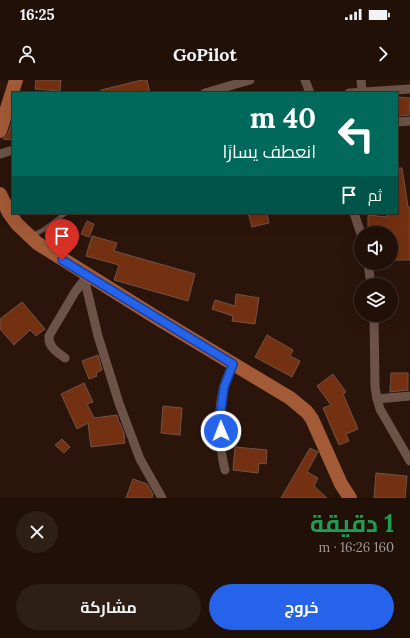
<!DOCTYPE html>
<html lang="ar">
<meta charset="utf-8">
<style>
:root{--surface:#201008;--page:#2d1e16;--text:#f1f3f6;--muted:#a29d9c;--line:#3d3029;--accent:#2563eb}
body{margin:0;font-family:Lora,Cairo,serif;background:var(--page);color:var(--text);direction:rtl;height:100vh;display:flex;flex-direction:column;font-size:15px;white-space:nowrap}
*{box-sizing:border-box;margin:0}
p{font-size:13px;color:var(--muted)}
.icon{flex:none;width:22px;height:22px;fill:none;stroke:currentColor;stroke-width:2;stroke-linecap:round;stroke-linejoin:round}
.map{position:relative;height:418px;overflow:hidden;direction:ltr}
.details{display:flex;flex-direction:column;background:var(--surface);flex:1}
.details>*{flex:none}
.guide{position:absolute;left:12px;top:12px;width:386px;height:122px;border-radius:0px;box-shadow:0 4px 16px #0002,0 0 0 1px var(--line);direction:rtl;background:#00695c;color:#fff;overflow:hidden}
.tools{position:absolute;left:354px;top:146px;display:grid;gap:8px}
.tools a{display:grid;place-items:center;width:44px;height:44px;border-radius:50%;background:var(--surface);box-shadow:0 4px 16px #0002,0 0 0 1px var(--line);font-size:20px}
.pin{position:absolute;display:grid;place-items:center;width:34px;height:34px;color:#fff;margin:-41px -17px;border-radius:50% 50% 50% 0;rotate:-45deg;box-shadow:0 0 4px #0007}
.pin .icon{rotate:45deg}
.me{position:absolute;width:44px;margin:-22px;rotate:359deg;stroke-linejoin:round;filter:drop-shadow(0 0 3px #0008)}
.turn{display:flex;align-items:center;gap:14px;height:84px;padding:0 16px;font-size:18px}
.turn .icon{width:52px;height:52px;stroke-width:2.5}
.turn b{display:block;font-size:28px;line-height:34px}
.then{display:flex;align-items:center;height:38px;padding:0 16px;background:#0003;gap:8px;font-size:15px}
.round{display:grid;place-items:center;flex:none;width:42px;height:42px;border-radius:21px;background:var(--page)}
.headline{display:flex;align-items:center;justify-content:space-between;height:68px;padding:0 16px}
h1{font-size:24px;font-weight:700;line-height:30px;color:#1e9e55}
.cta{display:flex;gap:8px;margin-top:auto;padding:8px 16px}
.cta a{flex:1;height:46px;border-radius:24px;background:var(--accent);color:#fff;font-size:16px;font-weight:700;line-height:46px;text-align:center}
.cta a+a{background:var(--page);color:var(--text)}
.status{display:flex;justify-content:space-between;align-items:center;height:28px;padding:0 20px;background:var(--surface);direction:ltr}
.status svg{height:11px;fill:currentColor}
header{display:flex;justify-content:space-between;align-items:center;height:52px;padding:0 16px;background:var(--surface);font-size:18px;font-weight:700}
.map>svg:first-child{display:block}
</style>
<div class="status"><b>16:25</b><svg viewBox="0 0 49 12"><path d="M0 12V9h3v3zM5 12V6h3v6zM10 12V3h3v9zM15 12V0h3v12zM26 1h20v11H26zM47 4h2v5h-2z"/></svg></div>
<header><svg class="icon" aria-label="forward" viewBox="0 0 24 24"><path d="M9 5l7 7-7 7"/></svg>GoPilot<svg class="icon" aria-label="person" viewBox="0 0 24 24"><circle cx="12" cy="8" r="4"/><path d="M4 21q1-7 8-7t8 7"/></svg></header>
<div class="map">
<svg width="410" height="418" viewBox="0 0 410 418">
<rect width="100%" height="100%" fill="#2b150b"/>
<path fill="#733111" stroke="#6f5449" d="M36,0h25l-1,11 -25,-2z
M142,0h5l3,13h-49v-3z
M397,17l13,1 -1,17 -12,1z
M13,38v22l-10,-1 5,-5z
M397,88h5l6,39h2v53h-19v-27h-23v-18l19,2v-4h10z
M248,133h19l2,10 -17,4z
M87,141l7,3 -5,13 -8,-3z
M92,156l25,7 -3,8 81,23 -7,27 -74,-21 5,-15 -33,-9z
M236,214l23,4 -4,26 -23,-3 1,-5 -21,-7 3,-9 20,6z
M22,222l23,27 -9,7 -6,-6 -16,15 -14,-16v-10z
M267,255l26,15 -3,6 10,5 -8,16 -37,-20z
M98,275l4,15 -6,3 1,3 -8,3 -7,-18z
M391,293h17v17l-18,2z
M333,294l13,18 -3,2 15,35 -12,5 3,7 -10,4 -16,-37 8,-3 -14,-19z
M84,303l9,19 -6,2 7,14 23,-3 2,8h1l4,10 1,10 -34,4 -3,-24 -11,6 -16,-35z
M163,326l19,2 -2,27 -19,-2z
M62,359l8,8 -6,6 -9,-8z
M235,367l32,3 -1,14 -7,-1 -1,10 -25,-3z
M310,368l8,4 -11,20 11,6 -4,8 13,12h-46z
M376,393l31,3 -2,22h-31z
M133,399l14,5 6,10 -1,4h-26z"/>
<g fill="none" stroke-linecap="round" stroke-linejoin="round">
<path stroke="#6d5347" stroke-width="4.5" d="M33,155l10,-5 23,-17"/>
<path stroke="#6d5347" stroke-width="9" d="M305,0l5,13
M361,0l1,11
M205,13l45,-13
M349,13l61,-4
M397,42l13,-1
M0,74l13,-4
M354,133l7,21
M368,183l3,22
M83,193l15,63 21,67 21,56 22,39
M374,235l1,72 2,12 3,10 30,52
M65,278c-8,-6 -17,-11 -16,-22l26,-44 9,-12
M377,319l33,-3
M225,390c-6,-24 -8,-59 -1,-83 2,-8 6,-16 9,-23"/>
<path stroke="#a25a37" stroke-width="14" d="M0,51l16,-51
M0,114l9,19 8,11 20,19 120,75 133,80 17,14 5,7 29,65 9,14"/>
</g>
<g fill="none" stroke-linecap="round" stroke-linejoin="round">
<g stroke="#184099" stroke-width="10">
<path id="route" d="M62,180l171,104 -9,23 -4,30 1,14"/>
</g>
<use href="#route" stroke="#2563eb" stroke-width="7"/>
</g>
</svg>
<div class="tools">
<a><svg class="icon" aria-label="sound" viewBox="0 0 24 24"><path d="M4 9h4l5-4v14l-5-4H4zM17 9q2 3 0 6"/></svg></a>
<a><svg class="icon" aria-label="layers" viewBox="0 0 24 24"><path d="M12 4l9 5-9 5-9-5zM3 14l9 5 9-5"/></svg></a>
</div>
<div class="pin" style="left:62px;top:180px;background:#d93025"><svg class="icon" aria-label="arrive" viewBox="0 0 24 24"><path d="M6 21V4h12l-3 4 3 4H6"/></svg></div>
<svg class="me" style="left:221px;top:351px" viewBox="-20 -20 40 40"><circle r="17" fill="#2563eb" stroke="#fff" stroke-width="3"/><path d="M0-11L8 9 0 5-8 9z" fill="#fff"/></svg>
<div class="guide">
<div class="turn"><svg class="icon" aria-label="left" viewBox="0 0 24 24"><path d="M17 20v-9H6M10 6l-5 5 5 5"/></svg><div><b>40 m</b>انعطف يسارًا</div></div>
<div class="then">ثم<svg class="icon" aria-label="arrive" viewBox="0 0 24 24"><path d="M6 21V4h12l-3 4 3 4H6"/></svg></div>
</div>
</div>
<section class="details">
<div class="headline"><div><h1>1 دقيقة</h1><p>160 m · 16:26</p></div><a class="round"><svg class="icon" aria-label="close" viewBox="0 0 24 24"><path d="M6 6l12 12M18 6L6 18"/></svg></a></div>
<div class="cta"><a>خروج</a><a>مشاركة</a></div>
</section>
